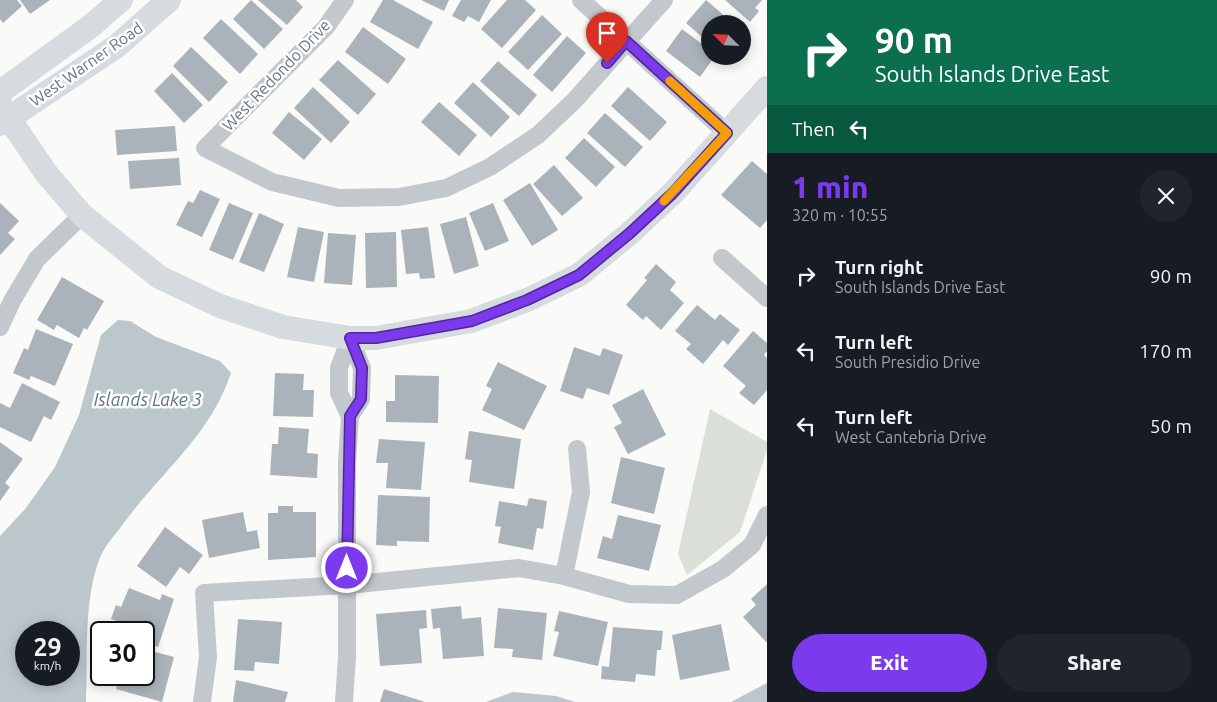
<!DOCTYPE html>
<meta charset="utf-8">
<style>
:root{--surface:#171b24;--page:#20242c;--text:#f1f3f6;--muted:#9ea1a6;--accent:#7c3aed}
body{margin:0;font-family:Ubuntu,sans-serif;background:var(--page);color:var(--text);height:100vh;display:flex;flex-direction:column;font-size:19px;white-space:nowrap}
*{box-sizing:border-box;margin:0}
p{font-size:16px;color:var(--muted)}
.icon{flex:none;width:28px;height:28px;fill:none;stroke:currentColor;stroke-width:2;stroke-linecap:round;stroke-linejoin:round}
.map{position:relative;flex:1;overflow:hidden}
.sheet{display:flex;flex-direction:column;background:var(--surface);width:450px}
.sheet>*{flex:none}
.banner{background:#0b6e4f;color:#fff;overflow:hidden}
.needle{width:32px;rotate:294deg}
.controls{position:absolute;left:701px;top:15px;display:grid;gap:10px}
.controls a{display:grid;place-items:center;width:50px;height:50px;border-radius:50%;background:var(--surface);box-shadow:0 2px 12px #0003;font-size:25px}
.speed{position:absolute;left:15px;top:621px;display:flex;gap:10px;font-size:25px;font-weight:700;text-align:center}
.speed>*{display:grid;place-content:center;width:65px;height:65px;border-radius:50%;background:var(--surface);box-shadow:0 2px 12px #0003;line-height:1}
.speed small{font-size:12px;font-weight:400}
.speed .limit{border:2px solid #111;border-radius:8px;background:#fff;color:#111}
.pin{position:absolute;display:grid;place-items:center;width:42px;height:42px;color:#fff;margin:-51px -21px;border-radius:50% 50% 50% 0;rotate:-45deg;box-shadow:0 0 5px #0007}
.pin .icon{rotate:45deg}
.me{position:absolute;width:55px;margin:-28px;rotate:0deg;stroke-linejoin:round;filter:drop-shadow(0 0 4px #0008)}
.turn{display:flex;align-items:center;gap:18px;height:105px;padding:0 25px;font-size:22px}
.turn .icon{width:65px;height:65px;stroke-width:2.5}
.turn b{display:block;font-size:35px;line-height:42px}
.then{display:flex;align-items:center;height:48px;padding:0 25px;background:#0003;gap:10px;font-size:19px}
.round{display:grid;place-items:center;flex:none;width:52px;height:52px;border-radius:26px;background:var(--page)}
.head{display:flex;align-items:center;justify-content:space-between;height:85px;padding:0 25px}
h1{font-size:30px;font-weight:800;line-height:38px;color:var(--accent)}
.primary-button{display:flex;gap:10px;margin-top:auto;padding:10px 25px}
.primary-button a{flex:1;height:58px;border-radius:30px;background:var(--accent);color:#fff;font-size:20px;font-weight:800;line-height:58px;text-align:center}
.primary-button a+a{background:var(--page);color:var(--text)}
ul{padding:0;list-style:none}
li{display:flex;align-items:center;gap:15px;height:75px;padding:0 25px}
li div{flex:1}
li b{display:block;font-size:19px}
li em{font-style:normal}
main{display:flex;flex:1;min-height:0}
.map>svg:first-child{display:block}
</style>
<main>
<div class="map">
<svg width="767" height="702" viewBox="0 0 767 702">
<rect width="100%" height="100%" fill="#fafaf8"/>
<path fill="#dadfd7" d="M710,409l57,33v8l-27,82 -53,43 -9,-21z"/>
<path fill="#bbc7cb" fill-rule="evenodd" d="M118,320l12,1 26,16 64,24 11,12c-21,63 -70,99 -108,151 -7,10 -17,20 -22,31 -18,43 -13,100 -15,147h-86v-166l26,-28 29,-41 24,-52 22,-80zM26,632h43v43h-43z
M767,683v19h-36z
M513,692l43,4 19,6h-89z"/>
<path fill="#aab3b9" d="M0,0h17l5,6 -19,17 -3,-4z
M20,0h30l-20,14z
M251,0l32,29 -19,20 -31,-30z
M258,0h38l7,7 -16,18z
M383,0h10l40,22 -15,27 -48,-27z
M421,0h28l-5,11z
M461,0h30l-12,22 -11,-6 -4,6 -12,-6z
M507,0h18l11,10 -34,38 -21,-19z
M706,0l28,24h-24v20l-24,-21z
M725,0h37l-7,8 4,3 -9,11z
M542,15l20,19 -34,36 -20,-18z
M221,19l37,35 -18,20 -37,-36z
M363,27l43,32 -18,25 -43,-32z
M682,29l28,21v6h5l-15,21 -34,-26z
M567,36l19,17 -34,39 -19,-17z
M191,47l37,35 -19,20 -36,-36z
M338,60l38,34 -18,21 -39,-35z
M498,61l39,34 -18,21 -39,-35z
M172,73l31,32 -19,18 -30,-32z
M473,82l37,35 -19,20 -37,-34z
M313,87l37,35 -19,21 -37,-35z
M628,87l39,35 -17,19 -39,-35z
M439,102l38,33 -18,21 -38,-34z
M289,112l33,27 -18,21 -32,-27z
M605,113l38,34 -18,20 -38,-34z
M175,126l2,25 -60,4 -2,-25z
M584,138l31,29 -19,20 -31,-29z
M179,158l2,27 -51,4 -2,-28z
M752,161l15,13v46l-7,8 -39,-33z
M554,165l29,33 -21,18 -29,-32z
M530,183l28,47 -26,16 -29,-46z
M200,190l20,9 -18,38 -26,-12 12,-24 5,2z
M0,203l19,18 -11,12 7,6 -15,16z
M229,203l24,10 -20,47 -24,-10z
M493,203l16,38 -24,10 -16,-38z
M259,213l25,11 -20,48 -25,-10z
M466,217l13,49 -25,8 -14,-50z
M298,227l26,5 -10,50 -27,-5z
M428,227l7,51 -15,1 -1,-6 -13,1 -5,-44z
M396,232l1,55 -31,1 -1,-55z
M328,233l28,2 -4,50 -28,-2z
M656,264l20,18 -6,8 14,13 -23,27 -15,-14 -3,4 -17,-15 21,-25 -3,-2z
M62,277l42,24 -17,29 -3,-2 -5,10 -22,-13 -3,5 -17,-10z
M697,305l18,15 5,-6 20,16 -12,15 -5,-5 -20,24 -17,-15 5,-5 -16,-13z
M36,329l37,15 -18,42 -24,-10 -2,4 -16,-7 11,-25 4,2z
M753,331l14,12v8l-3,4 3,3v32l-13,15 -15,-12 7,-7 -23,-20z
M574,347l26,9 3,-8 20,7 -14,40 -22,-7 -4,11 -23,-8z
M498,362l49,24 -23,44 -42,-20 10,-21 -6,-3z
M275,373l29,1 -1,16h11l-1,27 -40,-1z
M395,375l44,1 -1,47 -52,-1v-21h9z
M22,383l38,19 -9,18 -7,-4 -13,26 -31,-15v-24l10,5z
M643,389l23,46 -38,19 -14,-27 8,-4 -10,-18z
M279,427l30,2 -2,24 11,1 -1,24 -47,-3 2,-31h6z
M469,431l52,8 -7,50 -45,-7 3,-22 -7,-1z
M379,439l46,3 -4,48 -35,-2 2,-25h-12z
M0,442l23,17 -18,24 5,4 -10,14z
M621,457l44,11 -11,46 -43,-11z
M378,495l52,2 -1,45 -32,-1v5l-21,-1z
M529,498l18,3 -4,28 -6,-1 -4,22 -35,-7 3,-16 -6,-1 4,-25 28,5z
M278,506h15v6h23v45l-48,3v-47h10z
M243,512l4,20 10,-2 3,18 -51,10 -7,-38z
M618,515l43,10 -12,46 -52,-13 6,-22 9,3z
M165,527l38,28 -14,19 -9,-7 -14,20 -29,-21z
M767,584v59l-24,-26 13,-12 -5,-6z
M129,588l31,12 2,-6 12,5 -16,48 -14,-5v-10l-31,-1 4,-10 -6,-2 5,-14 5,2z
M461,606l1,13 19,-2 3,39 -41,3 -3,-31 -7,1 -2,-20z
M498,608l49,5 -5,47 -30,-3 1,-8 -19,-1z
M426,610l1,18 -8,1 3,34 -42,3 -4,-52z
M559,611l49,11 -10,44 -45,-10 6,-24 -5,-1z
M238,619l44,3 -3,42 -24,-2 -1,9 -20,-1z
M721,624l9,46 -50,10 -8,-45z
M613,627l50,4 -2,19h-4l-2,26 -19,-2 -1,8 -34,-3 1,-13 7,1z
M144,649l30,8 -12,45 -46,-13 4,-14h24z
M236,680l52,12 -3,10h-52z
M384,689l41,13h-45z"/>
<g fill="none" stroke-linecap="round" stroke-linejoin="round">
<path stroke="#c3c8cc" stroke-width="18" d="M345,0l-19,27 -121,121 67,34 67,16 60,-1 47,-9 44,-21 48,-32 36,-34 90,-101
M581,0l146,133
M722,258l45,40
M0,327l12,-26 25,-42 45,-44
M350,416l11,-17 1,-31 -12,-30
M564,576l17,-84 -4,-43
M202,702l6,-45 -4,-64 143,-8 172,-17 45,8 65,18 48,1 46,-26 29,-24 15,-30
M344,702l3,-45v-195l3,-46 -11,-23v-25l11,-30"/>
<path stroke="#d6dbdf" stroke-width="24" d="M0,92l91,-66 30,-26
M0,105l46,68 36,42 77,62 61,29 63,21 67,11h26l95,-17 56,-21 52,-25 51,-42 43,-40 94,-105
M0,124l117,-78 52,-46"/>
</g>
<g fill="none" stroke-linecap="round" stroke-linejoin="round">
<g stroke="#51269a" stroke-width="12">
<path id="route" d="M347,568l3,-152 11,-17 1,-31 -12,-30h26l96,-17 55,-21 52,-25 51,-42 43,-40 54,-60 -101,-92 -19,22"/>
</g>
<use href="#route" stroke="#7c3aed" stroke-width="9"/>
<path stroke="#f59e0b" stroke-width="9" d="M664,201l63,-68 -57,-52"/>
</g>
<g text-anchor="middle" stroke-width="5" stroke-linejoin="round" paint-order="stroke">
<g font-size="16" fill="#657683" stroke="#fff">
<text transform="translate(86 64) rotate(-35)" y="6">West Warner Road</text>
<text transform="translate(276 75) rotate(-46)" y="6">West Redondo Drive</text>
</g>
<g font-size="18" font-style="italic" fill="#60757c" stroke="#fff">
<text x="148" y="406">Islands Lake 3</text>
</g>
</g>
</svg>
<div class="controls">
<a><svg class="needle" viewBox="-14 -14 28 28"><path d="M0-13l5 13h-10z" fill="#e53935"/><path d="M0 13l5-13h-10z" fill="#9ea1a6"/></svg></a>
</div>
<div class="speed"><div>29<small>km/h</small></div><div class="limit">30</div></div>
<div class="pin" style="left:607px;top:63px;background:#d93025"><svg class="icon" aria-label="arrive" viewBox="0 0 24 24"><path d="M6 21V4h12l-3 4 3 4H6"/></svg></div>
<svg class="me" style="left:347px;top:568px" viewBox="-20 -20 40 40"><circle r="17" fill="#7c3aed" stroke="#fff" stroke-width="3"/><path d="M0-11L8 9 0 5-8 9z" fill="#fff"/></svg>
</div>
<section class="sheet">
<div class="banner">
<div class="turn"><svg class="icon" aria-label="right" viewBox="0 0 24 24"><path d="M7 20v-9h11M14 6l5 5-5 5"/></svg><div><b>90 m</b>South Islands Drive East</div></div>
<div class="then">Then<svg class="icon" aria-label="left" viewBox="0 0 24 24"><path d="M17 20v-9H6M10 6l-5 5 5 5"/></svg></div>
</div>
<div class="head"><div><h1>1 min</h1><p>320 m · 10:55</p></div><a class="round"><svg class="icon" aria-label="close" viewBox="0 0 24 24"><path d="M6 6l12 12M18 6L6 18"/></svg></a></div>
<ul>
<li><svg class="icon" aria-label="right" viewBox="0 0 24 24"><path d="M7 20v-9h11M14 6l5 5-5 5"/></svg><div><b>Turn right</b><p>South Islands Drive East</p></div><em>90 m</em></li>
<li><svg class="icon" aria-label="left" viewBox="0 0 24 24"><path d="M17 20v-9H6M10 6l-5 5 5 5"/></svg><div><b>Turn left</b><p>South Presidio Drive</p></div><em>170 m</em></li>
<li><svg class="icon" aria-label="left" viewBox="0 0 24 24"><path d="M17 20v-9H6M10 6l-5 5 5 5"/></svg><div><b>Turn left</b><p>West Cantebria Drive</p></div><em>50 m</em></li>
</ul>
<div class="primary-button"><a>Exit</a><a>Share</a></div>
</section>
</main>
